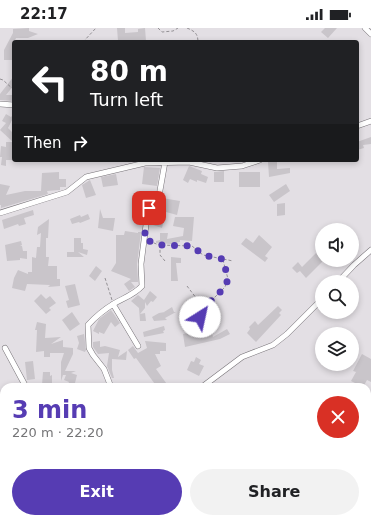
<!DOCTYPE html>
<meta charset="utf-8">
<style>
:root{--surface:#fff;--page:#f2f2f2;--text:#202124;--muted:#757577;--accent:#563cb3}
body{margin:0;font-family:"DejaVu Sans",sans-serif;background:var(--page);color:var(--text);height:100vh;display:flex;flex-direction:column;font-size:15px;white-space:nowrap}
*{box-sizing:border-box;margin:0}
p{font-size:13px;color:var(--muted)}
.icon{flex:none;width:22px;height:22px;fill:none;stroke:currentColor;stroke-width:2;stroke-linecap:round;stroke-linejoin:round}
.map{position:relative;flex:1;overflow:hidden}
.sheet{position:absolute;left:0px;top:355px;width:371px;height:140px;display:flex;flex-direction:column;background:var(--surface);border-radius:12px 12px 0 0;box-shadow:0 2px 6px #0003}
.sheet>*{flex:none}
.top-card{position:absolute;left:12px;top:12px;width:347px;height:122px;border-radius:4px;box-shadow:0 2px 6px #0003;background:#202124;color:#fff;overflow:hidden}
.fabs{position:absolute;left:315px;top:195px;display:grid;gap:8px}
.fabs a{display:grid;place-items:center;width:44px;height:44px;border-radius:50%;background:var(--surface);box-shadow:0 2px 6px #0003;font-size:20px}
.pin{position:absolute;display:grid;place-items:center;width:34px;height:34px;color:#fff;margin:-17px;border-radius:8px;box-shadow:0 2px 6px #0006}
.me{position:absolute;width:44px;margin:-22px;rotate:35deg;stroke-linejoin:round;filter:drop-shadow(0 0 3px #0008)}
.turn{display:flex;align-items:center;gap:14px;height:84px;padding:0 12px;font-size:18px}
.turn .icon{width:52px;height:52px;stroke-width:2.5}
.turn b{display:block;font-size:28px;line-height:34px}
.then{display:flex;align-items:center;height:38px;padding:0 12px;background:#0003;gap:8px;font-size:15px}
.round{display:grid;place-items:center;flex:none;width:42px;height:42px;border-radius:21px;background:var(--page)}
.headline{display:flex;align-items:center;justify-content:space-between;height:68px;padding:0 12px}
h1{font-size:24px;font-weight:600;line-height:30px;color:var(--accent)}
.button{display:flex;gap:8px;margin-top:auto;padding:8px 12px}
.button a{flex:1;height:46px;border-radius:24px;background:var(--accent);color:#fff;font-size:16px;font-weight:600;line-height:46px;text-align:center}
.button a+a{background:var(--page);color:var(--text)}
.status{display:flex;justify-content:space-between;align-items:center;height:28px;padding:0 20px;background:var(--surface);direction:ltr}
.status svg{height:11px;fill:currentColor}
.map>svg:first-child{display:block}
</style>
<div class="status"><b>22:17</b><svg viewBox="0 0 49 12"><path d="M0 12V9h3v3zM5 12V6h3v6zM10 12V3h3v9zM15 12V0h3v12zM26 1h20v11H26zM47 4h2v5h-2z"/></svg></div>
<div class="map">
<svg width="371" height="495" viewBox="0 0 371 495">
<rect width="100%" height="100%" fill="#e3dfe4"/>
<path fill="#c9c5ca" d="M29,0v3l9,3 -10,4h-12l-3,7 1,1v14h-10v-10l9,-17v-4z
M117,0h8v5l13,-1v-3l7,-1 1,13 -21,1v-2l-7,1z
M325,0h12l-9,10 -7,-6z
M14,48v9l-8,10h8v6l-14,-1v-6z
M6,86l5,3 2,-2 1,1 -6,12 6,6v26h-8v6l-5,-1 1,-8h-2l1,-11 5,1v-5h7l-13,-12 6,-7 -4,-2z
M371,109v7l-8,1 1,3 -7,2v-8z
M277,133v8l13,-1v5l-21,4 -1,-15z
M189,138l13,5 -1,3 7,3 -2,6 -9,-3v2l-7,-3 -2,4 -5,-3z
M144,139l16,1 -3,18 -15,-2z
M224,143v11h-10v-10z
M59,144v7h7v8h-6v3h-1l-12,1 1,3 -47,14v-3h-1v-21l10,2 -4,9 19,-4h16l1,-18z
M239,144h21v15h-21z
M116,146l2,11 -15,2 -2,-10z
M90,152l6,15 -10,3 -4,-13z
M286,156l4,7 -16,11 -5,-7z
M162,170l18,3 -3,14 -11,-3 -4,16 -12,-4 3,-14 1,-2 3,1 1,-6z
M285,175v12l-8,1v-12z
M140,176h7l-5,18h-3v-5h-2l1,-11h2z
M100,181l3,9h12l-2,13 -15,-3z
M33,182l1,5 -10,3 2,6 -7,2 -1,-2 -14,5 -2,-9z
M88,186l2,5 -10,4 -1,-1 -7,2 -2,-5 10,-4 1,2z
M175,189h19l-2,24 -12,-1v2l-9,2 -15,-1v-2l4,-1v-7h8l-1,6 16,-3 1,-8 -11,-2z
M49,191l-1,19h-2v19h3l-1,9h9v13h3v7l-12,1 2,-2 -23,-1 -2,7 -13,-3 2,-10 4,-8 10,4v-2h4v-15l4,1 1,-11h3l1,-14 -4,2 1,-8z
M125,203l13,2v-1h3l-4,32 1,18h-7l4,5 -6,4 -5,-7 7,-5 -20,-8 5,-8v-28h8z
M259,207l13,12 -7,9 3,2 -3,4 -24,-18 5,-6 7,5z
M74,210h7v5h2v6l5,1 -1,5 -9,-3 6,5h-17v-5h7z
M21,213l1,4 -2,1h2l1,5h4v8l-7,-1v2l-13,1 -2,-16z
M318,223l4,4v7l-16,16 -6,-7 -3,2 -5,-5 6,-6 4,5z
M171,229l10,1v5h-5l2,18h-7z
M96,238l6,5 -7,10 -6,-5z
M75,256l5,21 -12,3 -2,-7 3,-1 -4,-14z
M150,263l7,6 -4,5 -2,-1 -4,5 -2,-4v6l-5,6 5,-1 1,8h-6l-1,-13 -8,-7 7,-6 6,5z
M41,266l5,5 4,-3 6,7 -7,5 2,2 -5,4 -12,-13z
M278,278l4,4 -3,3 2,2 -25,27 -9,-9 3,-4 -1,-2 6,-6 3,4z
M172,279l2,5h2l-11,6 2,2 -13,1 -2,-4 7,-4 6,-1h-1z
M111,282l9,13 -5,4 -4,-5 -7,12 -5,-2v2l-6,-3 6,-12z
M72,284l8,12 -10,7 -8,-11z
M37,294l9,2 -1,14 16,-1 -10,7 12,-4v7l10,1v6l-8,17h11l-5,2 6,2 -2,8h-2l-1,4h-5l2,-5 -5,-2 2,-5h-3l-2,6v-19l3,-9h-14v4h-6v-6l-8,1 1,-22h-2z
M164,298l1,4 -2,1 1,2 -20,4 -1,-5z
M211,300l2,9 14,-8 3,5 -10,5 -35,8 -2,-13z
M84,306l2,16 -1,2 -8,-3 2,-6 -2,-7z
M100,313v6l5,-1 15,4 -2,7 9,-6 -1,9 -14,-1v11l2,8h-2l-5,-12 2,-13 -11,1 -5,-7v-5z
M145,313l21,2v8h-6v3h-5l6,12 -5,3 13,18h-12l-21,-29 -2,1 -6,-9 5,-4 5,7 9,-5z
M362,326l9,5v23l-4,-2 -4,7 -12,-6 5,-9 -3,-1z
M196,329l5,3 -2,4 5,2 -5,10 -12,-6 4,-9 3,1z
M33,333l2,18 -8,1 -2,-18z
M43,344h7v4l2,-1v11l-10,-1z"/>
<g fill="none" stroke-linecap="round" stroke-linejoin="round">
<g stroke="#777378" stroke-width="6">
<path id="minor" d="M365,0l6,6
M0,76l14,1
M357,98l14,-5
M0,185l67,-21 19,-15 59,-14 44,-1 28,6 25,-2 18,-6
M338,254l16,-17 17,-15
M113,276l25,42
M5,320l21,39
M111,359l-7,-18 -11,-14 -4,-7 -1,-23c8,-9 17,-16 27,-22 9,-5 20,-9 27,-17l-1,-22 6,-47 2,-9 10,-12 6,-34
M202,359l40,-30 31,-12 14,-11 35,-35
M0,368h4
M3,449l1,1
M21,491l4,4"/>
</g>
<g stroke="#777378" stroke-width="8">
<path id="tertiary" d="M367,457h4
M102,495l13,-4"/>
</g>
<path stroke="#949195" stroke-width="1" stroke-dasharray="3 2" stroke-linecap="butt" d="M158,0l4,4 11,-1 5,-3
M187,0c7,3 11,5 11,14
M83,14l13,-14
M0,51l3,1 11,10
M149,213l10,4
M165,233l-5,-6v-10l32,1 11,9 30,6
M105,250l7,22
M187,258l16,21
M200,289l4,-9 21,-21 3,-8 -5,-19"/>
<use href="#minor" stroke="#fff" stroke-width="5"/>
<use href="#tertiary" stroke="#fff" stroke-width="6"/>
</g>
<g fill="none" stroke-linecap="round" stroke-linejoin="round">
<path stroke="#563cb3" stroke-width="7" stroke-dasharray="0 12.6" d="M149,180l-5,31 16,6 32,1 11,9 20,4 5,20 -3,8 -21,21 -4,9"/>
</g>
</svg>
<div class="fabs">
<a><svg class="icon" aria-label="sound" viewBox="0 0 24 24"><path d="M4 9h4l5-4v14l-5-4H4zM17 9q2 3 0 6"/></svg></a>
<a><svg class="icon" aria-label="search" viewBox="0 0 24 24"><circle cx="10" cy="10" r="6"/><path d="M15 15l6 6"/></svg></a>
<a><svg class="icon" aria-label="layers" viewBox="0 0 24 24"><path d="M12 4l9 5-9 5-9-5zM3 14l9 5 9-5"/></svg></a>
</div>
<div class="pin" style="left:149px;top:180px;background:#d93025"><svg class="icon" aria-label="arrive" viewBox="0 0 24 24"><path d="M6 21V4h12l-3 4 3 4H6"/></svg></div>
<svg class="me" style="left:200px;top:289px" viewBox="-20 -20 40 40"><circle r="19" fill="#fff"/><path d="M0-13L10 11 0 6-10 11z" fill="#563cb3"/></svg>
<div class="top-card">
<div class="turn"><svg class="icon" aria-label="left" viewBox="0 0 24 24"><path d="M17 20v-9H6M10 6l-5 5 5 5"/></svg><div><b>80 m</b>Turn left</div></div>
<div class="then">Then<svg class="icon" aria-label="right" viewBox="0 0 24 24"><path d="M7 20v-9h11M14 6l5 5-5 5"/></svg></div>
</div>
<section class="sheet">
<div class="headline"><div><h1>3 min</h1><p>220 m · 22:20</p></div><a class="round" style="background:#d93025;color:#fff"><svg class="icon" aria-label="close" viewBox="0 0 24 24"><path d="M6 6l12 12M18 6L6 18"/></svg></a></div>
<div class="button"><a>Exit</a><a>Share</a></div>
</section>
</div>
